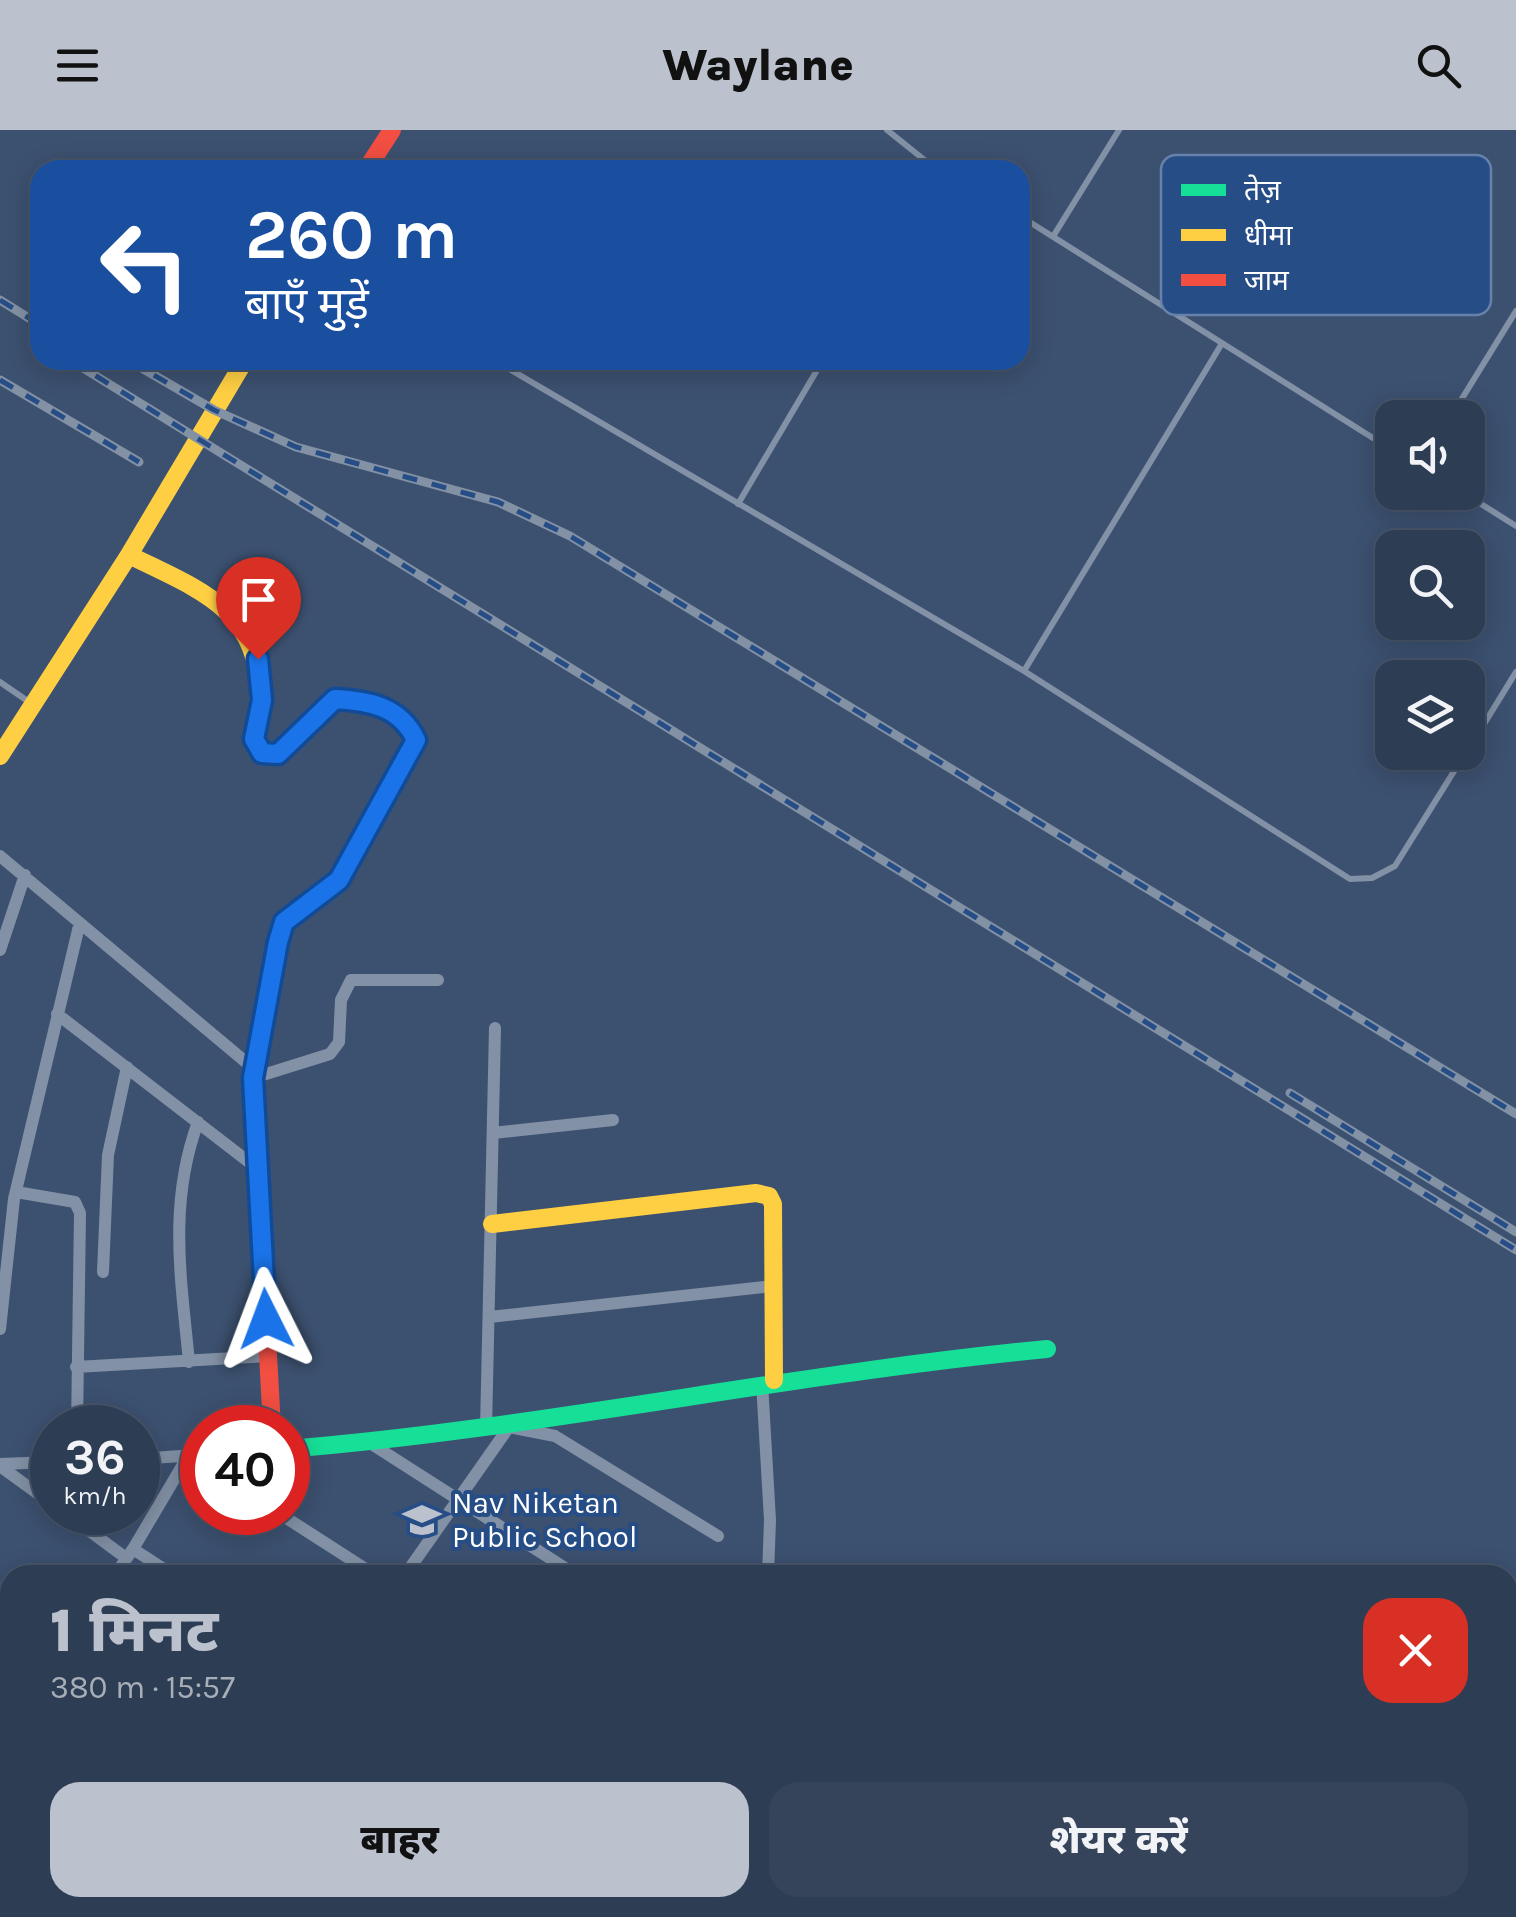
<!DOCTYPE html>
<html lang="hi">
<meta charset="utf-8">
<style>
:root{--surface:#2d3d54;--page:#35445a;--text:#f1f3f6;--muted:#a7aeb8;--line:#48566b;--accent:#bbc2cd}
body{margin:0;font-family:Karla,"Noto Sans Devanagari",sans-serif;background:var(--page);color:var(--text);height:100vh;display:flex;flex-direction:column;font-size:38px;white-space:nowrap}
*{box-sizing:border-box;margin:0}
p{font-size:32px;color:var(--muted)}
.icon{flex:none;width:55px;height:55px;fill:none;stroke:currentColor;stroke-width:2;stroke-linecap:round;stroke-linejoin:round}
.map{position:relative;flex:1;overflow:hidden}
.drawer{position:absolute;left:0px;top:1435px;width:1518px;height:352px;display:flex;flex-direction:column;background:var(--surface);border-radius:30px 30px 0 0;box-shadow:0 5px 25px #0003,0 0 0 2px var(--line)}
.drawer>*{flex:none}
.hud{position:absolute;left:30px;top:30px;width:1000px;height:210px;border-radius:30px;box-shadow:0 5px 25px #0003,0 0 0 2px var(--line);background:#1a4fa0;color:#fff;overflow:hidden}
.buttons{position:absolute;left:1375px;top:270px;display:grid;gap:20px}
.buttons a{display:grid;place-items:center;width:110px;height:110px;border-radius:20px;background:var(--surface);box-shadow:0 5px 25px #0003,0 0 0 2px var(--line);font-size:50px}
.speed{position:absolute;left:30px;top:1275px;display:flex;gap:20px;font-size:50px;font-weight:700;text-align:center}
.speed>*{display:grid;place-content:center;width:130px;height:130px;border-radius:50%;background:var(--surface);box-shadow:0 5px 25px #0003,0 0 0 2px var(--line);line-height:1}
.speed small{font-size:25px;font-weight:400}
.speed .limit{border:15px solid #d22;background:#fff;color:#111}
.pin{position:absolute;display:grid;place-items:center;width:85px;height:85px;color:#fff;margin:-102px -42px;border-radius:50% 50% 50% 0;rotate:-45deg;box-shadow:0 0 10px #0007}
.pin .icon{rotate:45deg}
.me{position:absolute;width:110px;margin:-55px;rotate:357deg;stroke-linejoin:round;filter:drop-shadow(0 0 8px #0008)}
.turn{display:flex;align-items:center;gap:35px;height:210px;padding:0 50px;font-size:45px}
.turn .icon{width:130px;height:130px;stroke-width:2.5}
.turn b{display:block;font-size:70px;line-height:85px}
.round{display:grid;place-items:center;flex:none;width:105px;height:105px;border-radius:30px;background:var(--page)}
.head{display:flex;align-items:center;justify-content:space-between;height:170px;padding:0 50px}
h1{font-size:60px;font-weight:800;line-height:75px;color:var(--accent)}
.button{display:flex;gap:20px;margin-top:auto;padding:20px 50px}
.button a{flex:1;height:115px;border-radius:30px;background:var(--accent);color:#111;font-size:40px;font-weight:800;line-height:115px;text-align:center}
.button a+a{background:var(--page);color:var(--text)}
header{display:flex;justify-content:space-between;align-items:center;height:130px;padding:0 50px;background:var(--accent);color:#111;font-size:45px;font-weight:800}
.map>svg:first-child{display:block}
</style>
<header><svg class="icon" aria-label="menu" viewBox="0 0 24 24"><path d="M4 6h16M4 12h16M4 18h16"/></svg>Waylane<svg class="icon" aria-label="search" viewBox="0 0 24 24"><circle cx="10" cy="10" r="6"/><path d="M15 15l6 6"/></svg></header>
<div class="map">
<svg width="1516" height="1787" viewBox="0 0 1516 1787">
<rect width="100%" height="100%" fill="#3c5170"/>
<g fill="none" stroke-linecap="round" stroke-linejoin="round">
<path stroke="#8391a6" stroke-width="6" d="M887,0l50,40
M1020,86l372,234
M1054,105l65,-105
M494,230l530,311 326,208 22,-1 23,-12 71,-114
M1450,288l66,-107
M1462,362l54,34
M738,374l85,-144
M1024,541l197,-326
M0,552l32,22
M1468,620l48,-78"/>
<path stroke="#8391a6" stroke-width="12" d="M0,726l254,213
M0,820l25,-75
M57,884l201,155
M253,948l77,-24 9,-12 2,-42 10,-20h87
M493,1003l120,-13
M16,1062l59,10 5,11 -3,215
M103,1142l5,-117 19,-88
M490,1187l283,-31
M0,1199l14,-130 65,-273
M189,1232c-8,-84 -21,-158 9,-240
M76,1237l192,-11
M762,1253l8,137 -2,55
M486,1299l9,-401
M370,1313l206,132
M138,1329l57,-4
M0,1334l52,-2
M0,1336l52,38
M64,1382l62,46
M277,1382l98,63
M133,1419l55,-93 14,9
M115,1445l18,-26 40,26
M405,1445l104,-148 46,9 163,100
M0,1459l10,6
M0,1608l10,-14
M138,1787l5,-9
M607,1787l1,-9
M662,1787l1,-9
M760,1787l1,-9
M867,1787l2,-9"/>
<path stroke="#16e098" stroke-width="18" d="M288,1319c255,-21 505,-76 759,-100"/>
<path stroke="#ffcf43" stroke-width="18" d="M129,425c66,33 130,53 130,138 0,22 -9,39 3,60h16l57,-54c34,3 62,9 81,40l-77,141 -55,42 -16,75
M0,626l129,-201 116,-195
M492,1094l264,-31 13,3 4,8 1,176
M0,1660l10,7"/>
<path stroke="#f24e42" stroke-width="18" d="M366,40l26,-40
M268,867l-15,81 19,350
M176,1778l15,9
M201,1778l15,9"/>
<g stroke="#8391a4" stroke-width="9">
<path id="rail" d="M0,170l40,25
M70,230l1446,890
M128,230l86,50 82,37 202,55 72,34 946,578
M0,250l139,82
M1290,963l226,139"/>
</g>
<use href="#rail" stroke="#264d86" stroke-width="5" stroke-dasharray="15" stroke-linecap="butt"/>
</g>
<g fill="none" stroke-linecap="round" stroke-linejoin="round">
<g stroke="#114b97" stroke-width="25">
<path id="route" d="M258,529l4,41 -8,39 8,14 16,1 57,-55c34,2 65,7 81,41l-77,140 -55,42 -6,20 -25,136 13,241"/>
</g>
<use href="#route" stroke="#1a73e8" stroke-width="18"/>
</g>
<defs>
<g id="school-bare" transform="scale(3)"><path d="M0-5L7-2L0 1L-7-2ZM-4 1L0 2.5L4 1V4Q0 6-4 4Z" fill="#bbc2cd" stroke="#264d86" stroke-width="2.5" paint-order="stroke"/></g>
</defs>
<g fill-rule="evenodd">
<use href="#school-bare" x="422" y="1390"/>
</g>
<g text-anchor="middle" stroke-width="8" stroke-linejoin="round" paint-order="stroke">
<g font-size="30" fill="#fff" stroke="#264d86" text-anchor="start">
<text x="452" y="1383">Nav Niketan<tspan x="452" dy="34">Public School</tspan></text>
</g>
</g>
<rect x="1161" y="25" width="330" height="160" rx="15" fill="#264d86" stroke="#6782aa" stroke-width="2.5"/>
<rect x="1181" y="54" width="45" height="12" fill="#16e098"/>
<rect x="1181" y="99" width="45" height="12" fill="#ffcf43"/>
<rect x="1181" y="144" width="45" height="12" fill="#f24e42"/>
<g font-size="28" fill="#fff">
<text x="1244" y="70">तेज़</text>
<text x="1244" y="115">धीमा</text>
<text x="1244" y="160">जाम</text>
</g>
</svg>
<div class="buttons">
<a><svg class="icon" aria-label="sound" viewBox="0 0 24 24"><path d="M4 9h4l5-4v14l-5-4H4zM17 9q2 3 0 6"/></svg></a>
<a><svg class="icon" aria-label="search" viewBox="0 0 24 24"><circle cx="10" cy="10" r="6"/><path d="M15 15l6 6"/></svg></a>
<a><svg class="icon" aria-label="layers" viewBox="0 0 24 24"><path d="M12 4l9 5-9 5-9-5zM3 14l9 5 9-5"/></svg></a>
</div>
<div class="speed"><div>36<small>km/h</small></div><div class="limit">40</div></div>
<div class="pin" style="left:258px;top:529px;background:#d93025"><svg class="icon" aria-label="arrive" viewBox="0 0 24 24"><path d="M6 21V4h12l-3 4 3 4H6"/></svg></div>
<svg class="me" style="left:266px;top:1189px" viewBox="-20 -20 40 40"><path d="M0-17L14 15 0 8-14 15z" fill="#1a73e8" stroke="#fff" stroke-width="4"/></svg>
<div class="hud">
<div class="turn"><svg class="icon" aria-label="left" viewBox="0 0 24 24"><path d="M17 20v-9H6M10 6l-5 5 5 5"/></svg><div><b>260 m</b>बाएँ मुड़ें</div></div>
</div>
<section class="drawer">
<div class="head"><div><h1>1 मिनट</h1><p>380 m · 15:57</p></div><a class="round" style="background:#d93025;color:#fff"><svg class="icon" aria-label="close" viewBox="0 0 24 24"><path d="M6 6l12 12M18 6L6 18"/></svg></a></div>
<div class="button"><a>बाहर</a><a>शेयर करें</a></div>
</section>
</div>
